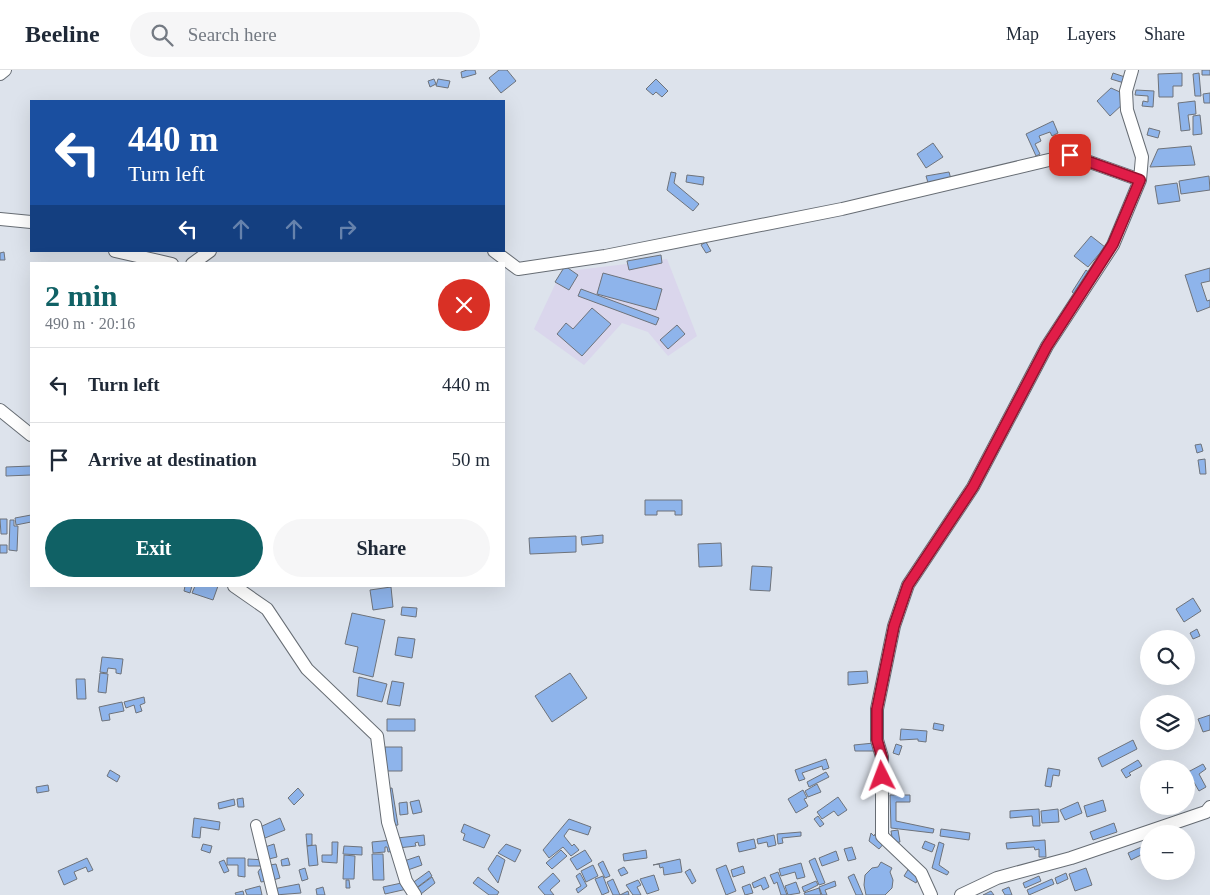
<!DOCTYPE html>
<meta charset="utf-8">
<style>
:root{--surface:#fff;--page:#f6f6f7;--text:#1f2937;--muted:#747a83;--line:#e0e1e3;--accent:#106165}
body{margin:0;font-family:Georgia,serif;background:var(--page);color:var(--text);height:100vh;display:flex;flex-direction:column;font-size:19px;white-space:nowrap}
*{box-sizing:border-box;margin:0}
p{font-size:16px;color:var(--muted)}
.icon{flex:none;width:28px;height:28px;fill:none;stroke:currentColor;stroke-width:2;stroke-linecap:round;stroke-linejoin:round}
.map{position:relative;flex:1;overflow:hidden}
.details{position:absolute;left:30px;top:192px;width:475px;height:325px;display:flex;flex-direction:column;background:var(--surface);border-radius:0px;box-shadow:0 5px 20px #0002}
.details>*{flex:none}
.guide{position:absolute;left:30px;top:30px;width:475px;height:152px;border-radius:0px;box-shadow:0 5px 20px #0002;background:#1a4fa0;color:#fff;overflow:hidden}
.tools{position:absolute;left:1140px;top:560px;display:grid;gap:10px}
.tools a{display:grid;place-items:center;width:55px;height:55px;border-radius:50%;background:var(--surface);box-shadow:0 5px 20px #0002;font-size:25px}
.pin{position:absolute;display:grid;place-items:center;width:42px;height:42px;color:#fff;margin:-21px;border-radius:10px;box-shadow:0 2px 8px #0006}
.me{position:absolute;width:55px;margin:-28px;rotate:357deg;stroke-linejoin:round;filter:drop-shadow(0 0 4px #0008)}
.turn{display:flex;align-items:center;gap:18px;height:105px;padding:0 15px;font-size:22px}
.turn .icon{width:65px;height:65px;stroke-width:2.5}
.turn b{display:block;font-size:35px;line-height:42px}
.lanes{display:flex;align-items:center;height:48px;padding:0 15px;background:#0003;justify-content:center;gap:25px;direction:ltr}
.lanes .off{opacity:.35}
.round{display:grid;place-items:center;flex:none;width:52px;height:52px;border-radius:26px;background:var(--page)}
.headline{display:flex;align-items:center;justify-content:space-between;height:85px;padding:0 15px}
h1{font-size:30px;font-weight:700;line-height:38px;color:var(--accent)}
.cta{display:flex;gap:10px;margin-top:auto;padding:10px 15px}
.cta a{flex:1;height:58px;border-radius:30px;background:var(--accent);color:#fff;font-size:20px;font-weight:700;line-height:58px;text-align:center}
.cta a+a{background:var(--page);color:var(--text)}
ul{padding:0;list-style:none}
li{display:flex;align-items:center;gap:15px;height:75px;padding:0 15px;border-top:1px solid var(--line)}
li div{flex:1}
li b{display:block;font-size:19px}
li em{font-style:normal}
header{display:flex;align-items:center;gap:30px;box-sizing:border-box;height:70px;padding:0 25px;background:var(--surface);border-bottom:1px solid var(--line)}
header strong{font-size:24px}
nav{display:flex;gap:28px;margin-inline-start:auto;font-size:18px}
.search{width:350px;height:45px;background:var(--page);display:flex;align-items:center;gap:12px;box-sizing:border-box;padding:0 18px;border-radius:28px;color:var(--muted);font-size:19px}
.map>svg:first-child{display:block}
</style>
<header>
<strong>Beeline</strong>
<div class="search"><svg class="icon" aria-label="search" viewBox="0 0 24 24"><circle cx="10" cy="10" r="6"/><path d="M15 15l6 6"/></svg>Search here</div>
<nav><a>Map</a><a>Layers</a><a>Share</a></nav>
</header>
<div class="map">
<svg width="1210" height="825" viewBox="0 0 1210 825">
<rect width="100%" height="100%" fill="#dde3ec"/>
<path fill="#dad6ec" d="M667,189l30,77 -29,20 -20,-24 -26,-9 -38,42 -50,-36 27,-57z"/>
<path fill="#8eb4eb" stroke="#6e737b" d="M467,0h8l1,4 -14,4 -1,-6z
M499,0h8l9,11 -15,12 -12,-15z
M1202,0h8v5h-8z
M1113,3l12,4 -1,6 -13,-4z
M1182,3v13h-9v11h-14l-1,-23z
M1199,3l2,23h-6l-2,-22z
M434,9l2,5 -6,3 -2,-6z
M438,9l12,2 -2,7 -12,-2z
M656,9l12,12 -6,6 -6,-5 -3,3 -7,-6z
M1111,18l9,4 4,11 -14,13 -13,-15z
M1136,20l18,1 -1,16 -11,-1 1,-5 5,1v-6l-13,-1z
M1210,23v10h-6l-1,-9z
M1195,31l1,13 -8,1 2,15 -9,1 -3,-28z
M1200,45l2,19 -9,1v-19z
M1053,51l5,12 -6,3 -2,-4 -11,4 2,5 -6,3 5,10 -4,2 -10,-22z
M1149,58l11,3 -2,7 -11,-3z
M933,73l10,14 -17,11 -9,-14z
M1060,73l2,5 -11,4 -1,-5z
M1191,76l4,19 -45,2 8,-18z
M671,102l5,1 -2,10 25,21 -6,7 -26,-21z
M949,102l2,7 -22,7 -3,-10z
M687,105l17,2 -1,8 -17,-3z
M1209,106l1,14 -29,4 -2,-13z
M1177,113l3,18 -22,3 -3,-18z
M1091,166l14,11 -17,20 -14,-11z
M706,172l5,9 -5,2 -5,-8z
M4,182l1,8h-5v-7z
M661,185l1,8 -33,7 -2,-9z
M565,196l13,9 -9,15 -14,-8z
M1210,198v13l-9,2 6,18 3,-1v7l-13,5 -12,-37z
M1086,200l5,4 -14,22 -5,-4z
M603,203l59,16 -6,21 -59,-16z
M581,219l78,29 -3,7 -78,-29z
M592,238l19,16 -29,32 -25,-22 9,-11 7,6z
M677,255l8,9 -17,15 -8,-9z
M1201,374l2,7 -6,2 -2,-8z
M1205,389l1,15h-6l-2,-14z
M31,396v9l-25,1v-9z
M645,430h37v15h-7v-4h-18v4h-12z
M31,445v7l-15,3 -1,-7z
M0,449h7v15h-6z
M10,450h4v6h4l-1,25 -8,-1z
M603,465v8l-21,2 -1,-8z
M576,466v16l-46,2 -1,-16z
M721,473l1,23 -23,1 -1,-23z
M0,475h7v8h-7z
M752,496l20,1 -2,24 -20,-1z
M185,516h7l-2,7 -6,-2z
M195,516h23l-5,14 -21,-7z
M391,517l2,20 -20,3 -3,-20z
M1193,528l8,13 -17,11 -8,-13z
M402,537l15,1 -1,9 -15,-2z
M352,543l33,7 -12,57 -20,-5 5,-25 -13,-3z
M1197,559l3,7 -7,3 -3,-6z
M398,567l17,2 -3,19 -17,-3z
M102,587l21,2 -2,15 -5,-1v-4l-8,-1 -1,5 -7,-1z
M867,601l1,12 -20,2v-13z
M100,603l8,1 -2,19 -8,-1z
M570,603l17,25 -35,24 -17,-26z
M359,607l28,7 -5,18 -25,-6z
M76,609h9l1,20h-9z
M392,611l12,2 -4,23 -13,-2z
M144,627l1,6 -5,2 2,6 -6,2 -2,-8 -8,3 -2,-6z
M122,632l2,9 -15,3 1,6 -8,1 -3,-14z
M1210,645v15l-7,2 -5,-13z
M387,649h28v12h-28z
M934,653l10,2 -1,6 -10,-2z
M901,659l26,2 -1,11 -8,-1v-2l-18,1z
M1133,670l4,9 -35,18 -4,-9z
M874,673l1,8h-20l-1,-6z
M896,674l6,2 -3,9 -6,-2z
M385,677h17v24h-17z
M826,689l3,9 -6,2 -1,-4 -20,7 3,6 -6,2 -4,-11z
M1138,690l4,6 -13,7 2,2 -5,3 -5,-8z
M1203,694l3,5 -7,5 7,13 -7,4 -11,-19z
M1048,698l12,2 -1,6 -6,-1 -2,12 -6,-1z
M110,700l10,6 -3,6 -10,-6z
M826,702l3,5 -20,10 -2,-5z
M817,714l4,8 -13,5 -3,-6z
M48,715l1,6 -12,2 -1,-6z
M298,718l6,7 -10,10 -6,-7z
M392,718l6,37 -8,1 -5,-37z
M803,720l4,8 -3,1 4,7 -12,7 -8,-14z
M890,725h20v7h-14v19l38,8 -1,4 -42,-5z
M838,727l9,13 -9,6 -4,-5 -12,8 -5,-7z
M243,728l1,9h-6l-1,-8z
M234,729l1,6 -16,4 -1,-6z
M419,730l3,12 -9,2 -3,-12z
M1103,730l3,11 -19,6 -3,-11z
M407,732l1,12 -8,1 -1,-12z
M1078,732l4,11 -17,7 -5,-10z
M1039,739l1,17h-7l-1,-10 -22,2v-7z
M1058,739l1,13 -17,1 -1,-12z
M818,746l6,8 -4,3 -6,-8z
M194,748l26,4 -1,8 -18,-3 -1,11 -8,-1z
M280,748l5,12 -20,8 -5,-11z
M569,749l22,8 -3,8 -19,-6 -5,7 8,10 2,-2 5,6 -8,6 -8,-9 -14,11 -6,-8z
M1114,753l3,9 -24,8 -3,-8z
M464,754l26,11 -6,13 -21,-8 2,-6 -4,-2z
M941,759l29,4 -1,7 -29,-4z
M898,760l2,12 -7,1 -2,-12z
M801,762v4l-19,2 1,5 -5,1 -1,-10z
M871,763l3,3 1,-2 10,8 -6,7 -10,-8z
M306,764h6v11l-5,1z
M424,765l1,10 -6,1 -1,-4 -3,1 1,3 -18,2 -1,-10z
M774,765l2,10 -8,2 -1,-5 -9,2 -1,-5z
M754,769l2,9 -17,4 -2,-9z
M392,770l2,11 -6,1 -1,-5h-2v5l-12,1 -1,-11z
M1045,770l1,17h-7v-8l-4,1 -1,-3 -27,2 -1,-6z
M925,771l10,4 -3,7 -10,-4z
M332,772h6l-1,21 -15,-1v-7h10z
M939,772l5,2 -5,21 10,7 -2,3 -15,-7z
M203,774l9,2 -2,7 -9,-3z
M274,774l3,13 -8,2 -4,-12z
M506,774l15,6 -6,12 -17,-9z
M1148,774l1,14 -4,-5 -14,7 -3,-7z
M316,775l2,20 -9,1 -2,-20z
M344,776l18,1v8l-19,-1z
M852,777l4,12 -8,2 -4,-12z
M561,780l6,6 -15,13 -6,-6z
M585,780l7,11 -15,9 -7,-11z
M646,780l1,8 -23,3 -1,-7z
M836,781l3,9 -17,6 -3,-8z
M372,784h11l1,26h-11z
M344,785l11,1 -1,23h-11z
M497,785l8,5 -7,23 -10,-14z
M419,786l3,9 -17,6 -4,-9z
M87,788l6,12 -5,2 -2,-5 -12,5 3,7 -13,6 -6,-14z
M227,788h18v19l-7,-1v-11h-11z
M288,788l2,7 -8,1 -1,-6z
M815,788l10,25 -6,2 -10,-24z
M248,789l17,1 -1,6h-16z
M680,789l2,13 -18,3 -1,-8 -3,1 -1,-4 -6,1z
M224,790l5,11 -5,2 -5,-11z
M603,791l7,15 -5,2 -7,-14z
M881,792l11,6 -2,4 3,8 -1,8 -7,7h-19l-2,-10 1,-10 7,-7 6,-1z
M801,793l4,14 -8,2 -2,-7 -14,4 -2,-7z
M276,794l4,14 -7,2 -3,-15z
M593,795l5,11 -12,6 -5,-11z
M726,795l10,26 -10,4 -10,-26z
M743,796l2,7 -12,4 -2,-7z
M624,797l4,6 -7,3 -3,-6z
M265,798l2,13 -6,1 -3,-10 2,-3z
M305,798l3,11 -6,2 -3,-11z
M909,798l11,7 -4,8 -12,-7z
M1086,798l6,17 -17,6 -6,-17z
M690,799l6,12 -4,3 -7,-12z
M429,801l3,5 -17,13 -4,-5z
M778,802l9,23h-6l-4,-13 -3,2 -4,-9z
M553,803l7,8 -10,9 4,5h-9l-7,-8z
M580,803l7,13 -9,7 -2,-4 5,-3 -5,-10z
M1066,803l2,6 -11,5 -2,-6z
M854,804l9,21h-7l-8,-18z
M654,805l5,15 -12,4 -7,-15z
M603,806l6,16 -7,3 -7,-16z
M1039,806l2,5 -16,7 -2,-5z
M432,807l3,6 -14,11 -4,-6z
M478,807l21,15 -2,3h-8l-16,-12z
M765,807l4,10 -6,3 -2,-5 -7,3 -2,-5z
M613,809l7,16 8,-4 1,4h-16l-6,-13z
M1052,809l2,5 -25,11 -2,-5z
M346,810h3l1,8h-4z
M638,810l3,5 -4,2 4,8h-8l-7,-10z
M816,811l2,4 -14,7 -2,-5z
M835,811l1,5 -11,4 2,5h-5l-3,-8z
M406,812l1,7 -22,5 -2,-7z
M796,812l4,11 -12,2 -3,-9z
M299,814l2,9 -26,2 -2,-6z
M750,814l3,9 -8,2 -3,-8z
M260,816l2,9h-15l-2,-5z
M323,817l2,8h-8l-1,-6z
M1009,817l3,8h-7l-3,-5z
M819,818l2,7h-16l-1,-2z
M243,821l1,4h-8l-1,-2z
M991,821l3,4h-11z"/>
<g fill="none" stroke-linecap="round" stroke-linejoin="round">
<g stroke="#676d74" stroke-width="12">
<path id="minor" d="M256,755l17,70"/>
</g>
<g stroke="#676d74" stroke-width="14">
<path id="tertiary" d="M0,4l5,-4
M0,149l31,3
M115,181l57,13
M494,181l24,18 87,-13 237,-47 228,-54 70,25
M192,194l18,-13
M0,340l31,25
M234,516l33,23 40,60 70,67 11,86 18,59 9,14
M931,825l-10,-22 -39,-37v-79l-5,-17v-31l17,-83 14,-41 65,-98 74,-141 66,-101 27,-65 2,-23 -15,-47 -1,-19 6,-21
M961,825l36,-17 74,-20 135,-46 4,-5"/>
</g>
<use href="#minor" stroke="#fff" stroke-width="10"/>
<use href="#tertiary" stroke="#fff" stroke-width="12"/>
</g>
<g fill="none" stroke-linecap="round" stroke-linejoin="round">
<g stroke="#92132f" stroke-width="12">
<path id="route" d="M882,706v-19l-5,-17v-31l17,-83 14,-41 65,-98 74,-141 66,-102 27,-64 -70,-25"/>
</g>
<use href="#route" stroke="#e11d48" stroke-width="9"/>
</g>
</svg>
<div class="tools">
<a><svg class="icon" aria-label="search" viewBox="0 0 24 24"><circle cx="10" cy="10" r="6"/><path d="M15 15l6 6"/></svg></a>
<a><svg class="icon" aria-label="layers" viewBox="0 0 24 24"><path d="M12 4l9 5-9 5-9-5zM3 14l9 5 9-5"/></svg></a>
<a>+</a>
<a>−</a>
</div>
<div class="pin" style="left:1070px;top:85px;background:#d93025"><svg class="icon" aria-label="arrive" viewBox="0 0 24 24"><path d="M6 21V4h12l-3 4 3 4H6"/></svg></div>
<svg class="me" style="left:882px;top:706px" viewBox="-20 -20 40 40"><path d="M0-17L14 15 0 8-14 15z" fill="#e11d48" stroke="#fff" stroke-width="4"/></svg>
<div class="guide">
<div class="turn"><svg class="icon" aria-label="left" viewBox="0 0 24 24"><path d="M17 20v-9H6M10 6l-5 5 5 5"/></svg><div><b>440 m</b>Turn left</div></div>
<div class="lanes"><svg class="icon" aria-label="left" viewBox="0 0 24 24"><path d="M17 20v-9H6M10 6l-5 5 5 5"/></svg><svg class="icon off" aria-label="ahead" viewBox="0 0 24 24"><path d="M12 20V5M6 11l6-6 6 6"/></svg><svg class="icon off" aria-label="ahead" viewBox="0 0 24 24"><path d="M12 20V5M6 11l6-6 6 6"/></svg><svg class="icon off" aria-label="right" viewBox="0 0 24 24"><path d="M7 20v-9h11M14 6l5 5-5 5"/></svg></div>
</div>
<section class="details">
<div class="headline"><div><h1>2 min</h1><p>490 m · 20:16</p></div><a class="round" style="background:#d93025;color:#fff"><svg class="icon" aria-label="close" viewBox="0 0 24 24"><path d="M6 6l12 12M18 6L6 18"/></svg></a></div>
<ul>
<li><svg class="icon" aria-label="left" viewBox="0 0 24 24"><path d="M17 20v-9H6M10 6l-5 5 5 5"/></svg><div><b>Turn left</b></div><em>440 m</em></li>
<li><svg class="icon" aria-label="arrive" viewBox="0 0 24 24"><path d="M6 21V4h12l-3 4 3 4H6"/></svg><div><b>Arrive at destination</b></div><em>50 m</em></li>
</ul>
<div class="cta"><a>Exit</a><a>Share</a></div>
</section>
</div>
